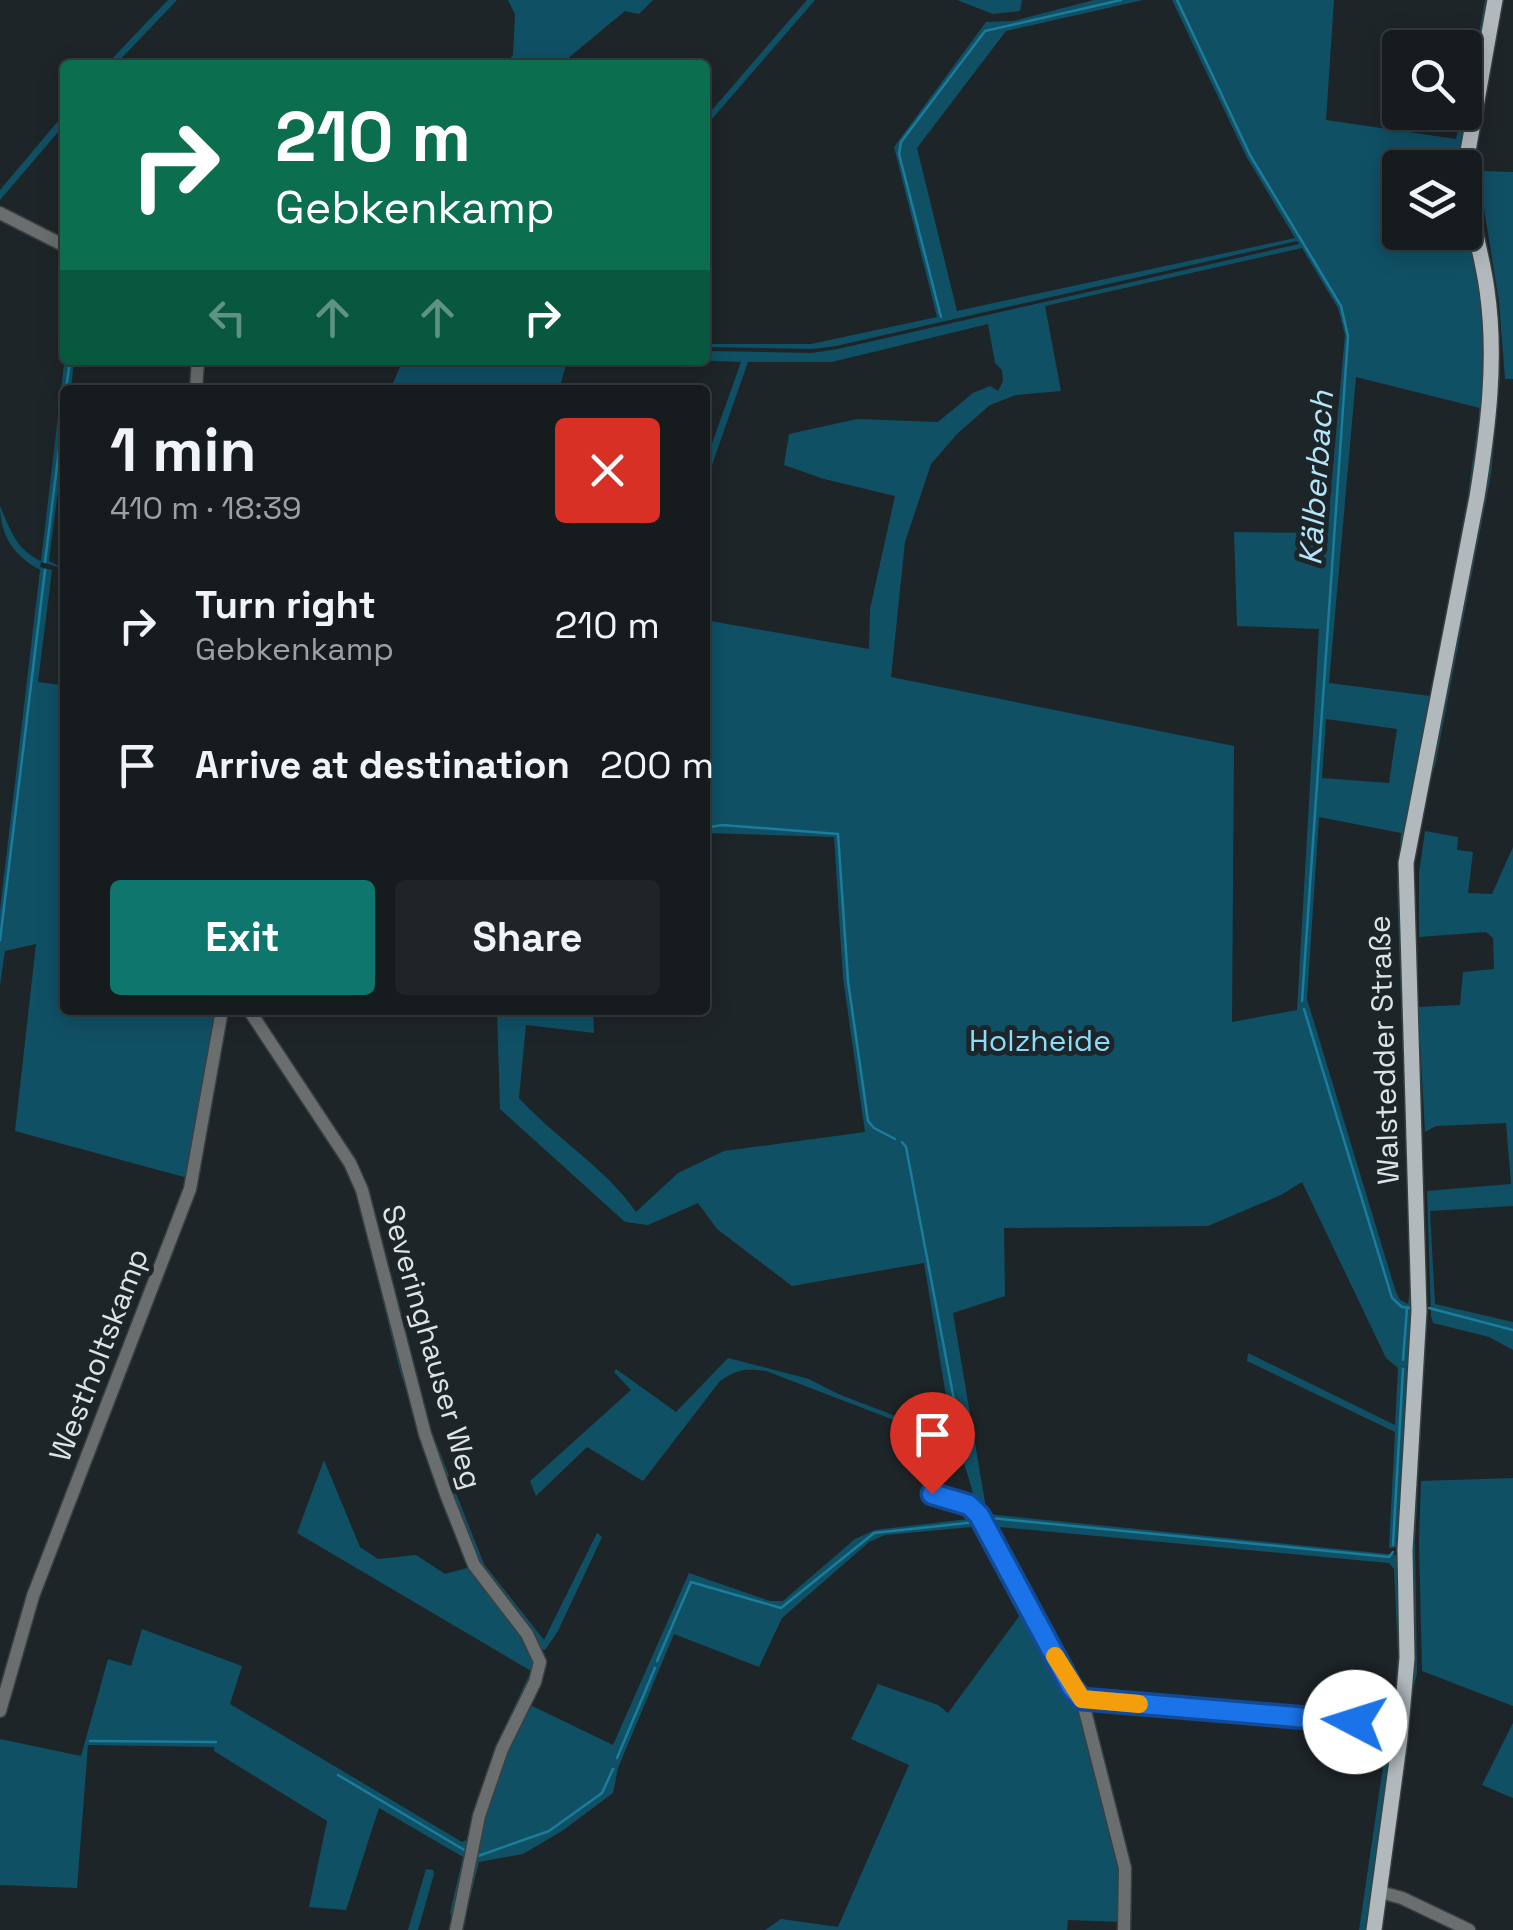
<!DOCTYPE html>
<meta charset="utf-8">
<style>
:root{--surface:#161c1e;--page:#1f2527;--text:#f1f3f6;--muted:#9ea1a4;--line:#353a3c;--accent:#0f766e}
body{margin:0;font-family:"Space Grotesk",sans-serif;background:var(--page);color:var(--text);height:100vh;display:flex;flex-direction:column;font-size:38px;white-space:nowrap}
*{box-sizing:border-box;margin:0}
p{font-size:32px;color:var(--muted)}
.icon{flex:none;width:55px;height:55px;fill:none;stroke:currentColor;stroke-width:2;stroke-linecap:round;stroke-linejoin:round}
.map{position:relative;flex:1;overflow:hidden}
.drawer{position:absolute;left:60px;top:385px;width:650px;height:630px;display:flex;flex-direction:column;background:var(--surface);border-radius:10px;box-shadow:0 5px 25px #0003,0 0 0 2px var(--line)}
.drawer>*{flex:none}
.top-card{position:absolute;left:60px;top:60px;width:650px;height:305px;border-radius:10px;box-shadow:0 5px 25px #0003,0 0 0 2px var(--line);background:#0b6e4f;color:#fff;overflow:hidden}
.buttons{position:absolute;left:1382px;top:30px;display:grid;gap:20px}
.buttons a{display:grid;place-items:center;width:100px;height:100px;border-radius:10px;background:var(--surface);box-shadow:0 5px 25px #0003,0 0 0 2px var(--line);font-size:50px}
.pin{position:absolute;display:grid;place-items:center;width:85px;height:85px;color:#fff;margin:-102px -42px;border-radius:50% 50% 50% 0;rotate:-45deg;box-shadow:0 0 10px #0007}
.pin .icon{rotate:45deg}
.me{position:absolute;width:110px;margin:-55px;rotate:275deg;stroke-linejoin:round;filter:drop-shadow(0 0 8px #0008)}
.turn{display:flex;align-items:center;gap:35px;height:210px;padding:0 50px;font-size:45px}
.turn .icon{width:130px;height:130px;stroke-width:2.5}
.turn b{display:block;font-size:70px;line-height:85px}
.lanes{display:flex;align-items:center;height:95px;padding:0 50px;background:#0003;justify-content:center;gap:50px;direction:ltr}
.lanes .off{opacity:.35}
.round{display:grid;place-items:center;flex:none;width:105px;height:105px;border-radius:10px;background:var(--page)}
.headline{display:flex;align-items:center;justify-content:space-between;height:170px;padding:0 50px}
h1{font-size:60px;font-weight:700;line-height:75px}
.action{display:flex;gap:20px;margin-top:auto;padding:20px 50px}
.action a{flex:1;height:115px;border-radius:10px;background:var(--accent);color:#fff;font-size:40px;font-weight:700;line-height:115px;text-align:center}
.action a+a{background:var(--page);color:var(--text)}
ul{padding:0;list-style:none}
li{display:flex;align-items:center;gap:30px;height:140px;padding:0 50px}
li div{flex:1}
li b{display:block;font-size:38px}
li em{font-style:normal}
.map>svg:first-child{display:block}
</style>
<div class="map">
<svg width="1513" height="1930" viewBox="0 0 1513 1930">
<rect width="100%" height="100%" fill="#1e2528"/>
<path fill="#105065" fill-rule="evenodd" d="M168,0h9l-62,65h-9z
M508,0h145l-14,14 -14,-3 -65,54h-57l10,-10 2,-41z
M807,0h8l-110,127v-9z
M957,0h65l-2,11 -27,3z
M1094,0h49l-137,31 -89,117 40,163 338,-73 -49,-82 -74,-156h162l-8,120 130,19 6,-26 3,-1 20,-112h6l-30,167 -61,1v64h65v-26l11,50 11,95 -5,89 -64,334 -5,6 3,4 -9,48 8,463 -5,68 -4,5 4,4 -10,175 -11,1 6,-116 -148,-71 1,-8 147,72 3,-57 -12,-10 -84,-176 -21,13 -73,31 -204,2 1,68 -52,17 34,201 411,41 1,165h-6l5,-65 -4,-86 -5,-6 -401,-37c-19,-28 -16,-54 -34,-83l-188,-72c-20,-2 -27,-3 -46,10l-77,100 -56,-34 -51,49 -6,-15 101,-91 -17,-18 2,-3 60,43 52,-54 81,21 29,15 115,44 -29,-175 -132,23 -75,-57 -19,-26 -50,22 -23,-3 -125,-113 -3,-99h96l1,23 -68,-8 -7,73c36,40 87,70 117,114l42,-39 46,-22 141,-19 -22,-154 -9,-141 -129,-4v-213l164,29 1,-40 25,-113 -71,-17 -40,-14 5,-31 68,-15 81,3 35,-29 17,-7 8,5 5,-10 -1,-11 -7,-7 -7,-39 -156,38h-84l-43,123v-22l36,-101 -49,-2h13v-9l107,2 26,-4 461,-105 -2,-3 -461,105 -24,3 -107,-2v-3h106l126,-27 -43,-170 92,-125 27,-1zM1302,248l36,60 7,27 -18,198 -93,-1 3,94 82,3 -22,381 -65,12 2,-276 -343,-69 14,-135 26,-78 27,-31 32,-28 26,-10 45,-4 -16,-85zM1356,377l124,31 -12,87 -38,201 -101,-13zM1326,719l71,10 -8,54 -67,-5zM1319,817l82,16 -4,51 14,399 -3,21 -8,-4 -5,-11 -88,-290z
M65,113v11l-65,76v-10z
M1478,171l35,1v207h-8l-6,-77z
M65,356v4h9l-3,30h-6v45l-16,126 16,8 -24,-7 -1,5 12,3 -14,112 23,3 4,-30v355h97l1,5 55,1 -28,157 -6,4 -169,-46 21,-187 -31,7 -5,34v-75l40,-340c-26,-14 -40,-35 -40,-64 10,23 16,44 41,55z
M403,360h170l-6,1 -8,29h-169z
M1496,376h4l-9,98 -56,292 -4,9z
M1425,831l33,6 -1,13 16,2 -5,41 24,1 21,-47v359l-83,5 5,93 78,18v28l-24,-13 -56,-14 -2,-7 -4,-125 84,-7 -5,-61 -70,3 -11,6 -7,-125 42,-2 3,-33 31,-3 -1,-31 -7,-6 -67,5v-64z
M242,1010h5l112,179 81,305 -40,-123 -44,-179 -12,-25z
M369,1193l58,227 57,144 60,76 53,-107 5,4 -44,94 -13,19 -8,-2 -54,-72 -59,-155z
M1419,1369h5l-9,172 2,132 -6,25 -2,-136z
M324,1460l36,87 18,12 38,-4 29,19 26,-7 54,69 11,33 -35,80 -47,170 -4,-6 13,-56 -84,-49 -33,102 -37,-3 18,-86 -113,-70v-4l-126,-2 -11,143 -77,-3v-146l81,17 27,-97 23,7 11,-37 100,37 -12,38 232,138 5,-2 28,-92 36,-77 -234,-138z
M1513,1478v228l-91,-35 -3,-130 2,-60z
M977,1518l5,8 -97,9 -16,7 -87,76 -23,49 -85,-33 -56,134 -5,25 -51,38 -39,23 -44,8 -17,68c15,-86 26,-147 66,-226l85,41 76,-172 81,28h13l72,-62 20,-9z
M1023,1611l55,91 44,167v53l-54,-2 -1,10h-302l16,-11 57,8 71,-162 -58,-26 27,-55 60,21 10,8z
M1089,1702l305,28 -24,200h-11l29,-197 -300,-24z
M1513,1723v75l-31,-13z
M426,1869l7,1 1,4 -16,56h-10z"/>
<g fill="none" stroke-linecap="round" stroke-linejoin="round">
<path stroke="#1c7c9c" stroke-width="2.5" d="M1177,0l73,155 91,151 7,30 -46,665
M508,65l7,-6
M941,317l-42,-163 2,-12 84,-111 136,-31
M66,390l4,-30
M45,562l20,-160
M705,828l17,-3 116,9 10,147 20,140 6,7 21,11
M0,940l45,-370
M1304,1009l88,289 10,9 9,1
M902,1142l4,5 55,290
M1429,1308l84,22
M1403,1360l4,-52
M991,1518l398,39 4,-5
M1393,1545l10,-176
M657,1661l34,-79 90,26 93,-75 102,-11
M90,1741l126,1
M617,1758l38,-90
M338,1775l128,76
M478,1856l71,-25 53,-38 11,-24"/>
<g stroke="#394042" stroke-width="15">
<path id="minor" d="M0,213l65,33
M196,390l2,-30
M249,1010l101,153 12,27 63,244 21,60 28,71 53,69 13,28 -5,20 -33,67 -23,67 -23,114
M932,1494l37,11 10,10 93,174 10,10
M0,1711l33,-115 157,-407 32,-179
M1380,1892l22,6 67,32
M1124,1930l1,-62 -43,-169 319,27"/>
</g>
<g stroke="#394042" stroke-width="18">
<path id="major" d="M1465,168l30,-168
M1374,1930l26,-192 7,-80 -2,-108 14,-239 -13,-448 71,-366c11,-68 20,-138 10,-207 -5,-38 -18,-75 -22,-113"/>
</g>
<use href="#minor" stroke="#6a6e6f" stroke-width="12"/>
<use href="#major" stroke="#b1b9bc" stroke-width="15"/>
</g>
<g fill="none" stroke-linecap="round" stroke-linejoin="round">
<g stroke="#114b97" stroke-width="25">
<path id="route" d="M932,1494l37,11 10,10 93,173 10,11 273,23"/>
</g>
<use href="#route" stroke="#1a73e8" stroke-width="18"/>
<path stroke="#f59e0b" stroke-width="18" d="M1055,1656l27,43 57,5"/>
</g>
<g text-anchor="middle" stroke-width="10" stroke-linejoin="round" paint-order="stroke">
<g font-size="30" fill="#8bdcfb" stroke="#1e2528">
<text x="1040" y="1051">Holzheide</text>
</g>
<g font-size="30" fill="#dee3e5" stroke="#1e2528">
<text transform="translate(1384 1050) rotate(-92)" y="10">Walstedder Straße</text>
<text transform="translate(432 1347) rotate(74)" y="10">Severinghauser Weg</text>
<text transform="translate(99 1355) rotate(-69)" y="10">Westholtskamp</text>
</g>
<g font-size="32" font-style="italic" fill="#b3e6fb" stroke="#1e2528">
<text transform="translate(1316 478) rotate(-86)" y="11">Kälberbach</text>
</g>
</g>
</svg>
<div class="buttons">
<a><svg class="icon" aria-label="search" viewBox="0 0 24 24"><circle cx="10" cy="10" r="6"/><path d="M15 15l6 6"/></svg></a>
<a><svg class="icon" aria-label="layers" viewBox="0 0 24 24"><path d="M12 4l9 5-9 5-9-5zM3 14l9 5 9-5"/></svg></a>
</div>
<div class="pin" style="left:932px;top:1494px;background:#d93025"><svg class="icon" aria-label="arrive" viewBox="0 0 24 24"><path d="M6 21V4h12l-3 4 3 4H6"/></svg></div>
<svg class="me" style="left:1355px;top:1722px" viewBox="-20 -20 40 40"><circle r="19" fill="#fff"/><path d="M0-13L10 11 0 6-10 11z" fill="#1a73e8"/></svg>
<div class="top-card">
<div class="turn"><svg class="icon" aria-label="right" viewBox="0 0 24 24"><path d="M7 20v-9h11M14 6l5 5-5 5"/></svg><div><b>210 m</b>Gebkenkamp</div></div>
<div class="lanes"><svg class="icon off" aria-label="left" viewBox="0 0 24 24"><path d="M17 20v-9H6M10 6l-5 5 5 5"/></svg><svg class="icon off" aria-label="ahead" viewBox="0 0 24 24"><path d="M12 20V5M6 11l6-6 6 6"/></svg><svg class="icon off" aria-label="ahead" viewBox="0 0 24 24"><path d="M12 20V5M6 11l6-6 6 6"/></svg><svg class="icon" aria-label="right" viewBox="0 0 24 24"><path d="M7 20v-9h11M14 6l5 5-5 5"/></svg></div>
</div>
<section class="drawer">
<div class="headline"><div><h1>1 min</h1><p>410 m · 18:39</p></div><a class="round" style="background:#d93025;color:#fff"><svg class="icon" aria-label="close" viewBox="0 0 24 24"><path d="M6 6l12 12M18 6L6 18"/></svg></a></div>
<ul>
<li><svg class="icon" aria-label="right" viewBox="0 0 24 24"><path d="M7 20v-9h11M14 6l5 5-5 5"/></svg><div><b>Turn right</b><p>Gebkenkamp</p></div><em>210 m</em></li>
<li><svg class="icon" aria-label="arrive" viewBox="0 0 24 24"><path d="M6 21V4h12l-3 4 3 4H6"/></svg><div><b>Arrive at destination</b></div><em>200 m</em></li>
</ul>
<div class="action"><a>Exit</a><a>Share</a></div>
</section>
</div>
